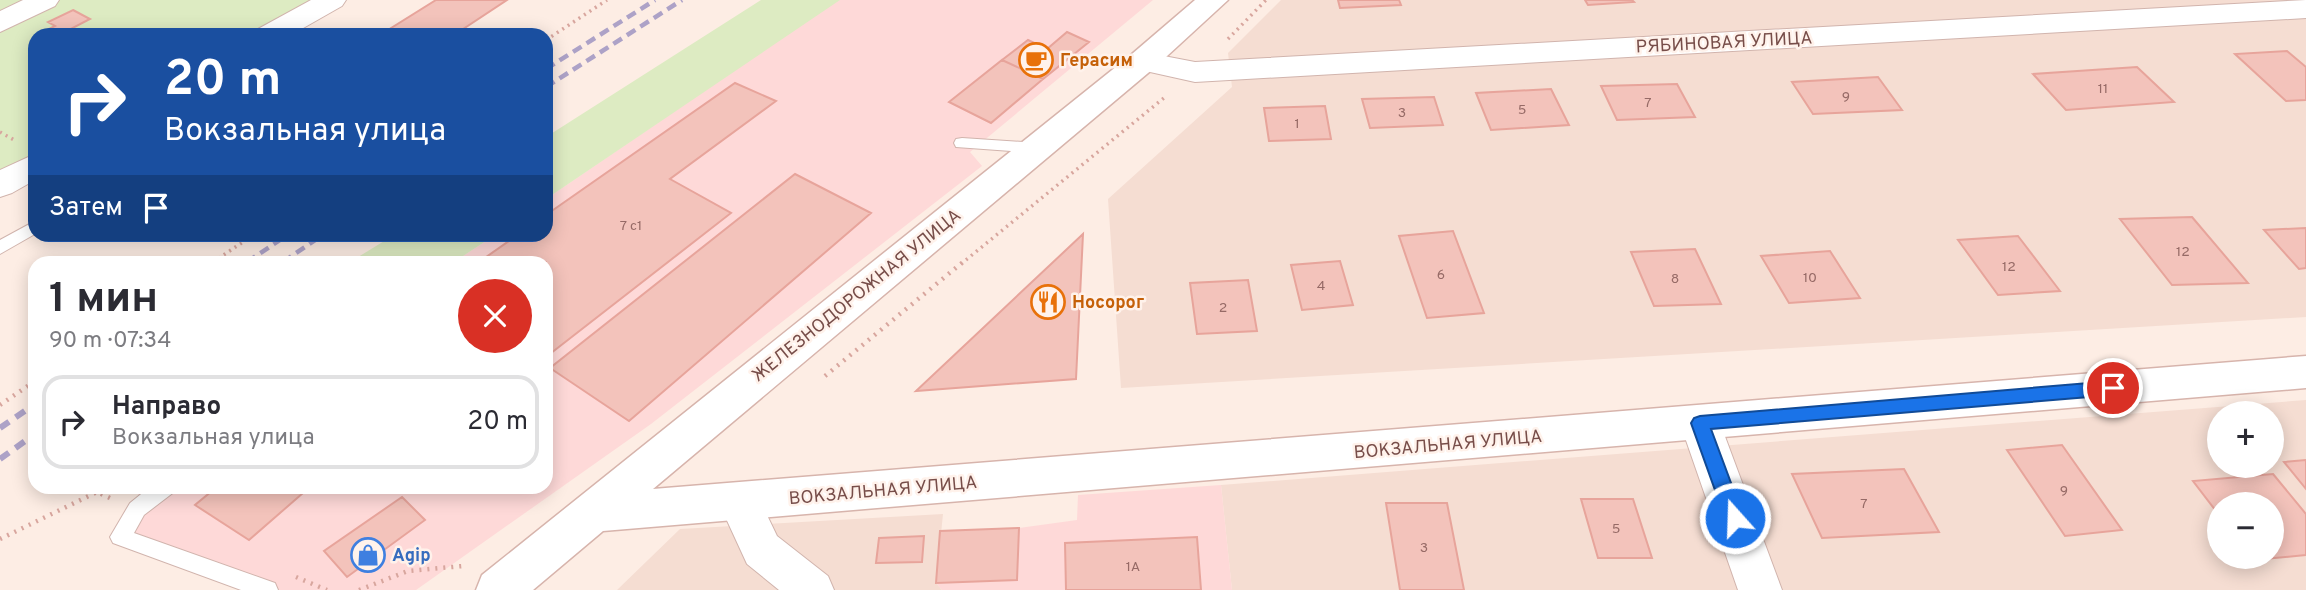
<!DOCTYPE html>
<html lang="ru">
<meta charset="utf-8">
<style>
:root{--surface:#fff;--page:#f2f2f3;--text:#2b2b33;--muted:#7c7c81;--line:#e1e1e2}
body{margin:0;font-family:Overpass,sans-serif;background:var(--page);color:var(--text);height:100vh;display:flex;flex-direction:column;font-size:26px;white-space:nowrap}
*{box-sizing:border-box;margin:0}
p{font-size:23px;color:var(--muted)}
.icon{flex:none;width:38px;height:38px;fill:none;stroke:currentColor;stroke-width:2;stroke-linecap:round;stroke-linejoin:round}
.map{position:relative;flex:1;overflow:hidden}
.sheet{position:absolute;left:28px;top:256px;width:525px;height:238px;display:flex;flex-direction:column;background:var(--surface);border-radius:21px;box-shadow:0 4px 18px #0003}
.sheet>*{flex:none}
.banner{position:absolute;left:28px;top:28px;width:525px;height:214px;border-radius:21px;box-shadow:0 4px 18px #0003;background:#1a4fa0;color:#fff;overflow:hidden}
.controls{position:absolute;left:2207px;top:401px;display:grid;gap:14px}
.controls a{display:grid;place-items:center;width:77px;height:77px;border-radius:50%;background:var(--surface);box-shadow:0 4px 18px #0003;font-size:35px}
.pin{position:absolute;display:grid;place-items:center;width:60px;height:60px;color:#fff;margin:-30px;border:4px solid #fff;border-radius:50%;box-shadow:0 2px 7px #0007}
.me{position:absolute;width:77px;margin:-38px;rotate:340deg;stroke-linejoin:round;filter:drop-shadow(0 0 5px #0008)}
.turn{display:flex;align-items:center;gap:24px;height:147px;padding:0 21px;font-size:32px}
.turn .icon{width:91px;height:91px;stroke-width:2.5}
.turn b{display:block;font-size:49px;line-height:60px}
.then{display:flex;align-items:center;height:66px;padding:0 21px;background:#0003;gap:14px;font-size:26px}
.round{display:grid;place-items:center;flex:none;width:74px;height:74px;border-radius:37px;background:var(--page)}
.headline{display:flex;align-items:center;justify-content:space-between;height:119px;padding:0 21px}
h1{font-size:42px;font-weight:700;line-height:52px}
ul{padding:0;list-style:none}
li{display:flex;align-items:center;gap:21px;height:94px;margin:0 14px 10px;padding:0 7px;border:4px solid var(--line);border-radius:21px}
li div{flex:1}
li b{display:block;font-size:26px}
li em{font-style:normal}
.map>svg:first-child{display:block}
</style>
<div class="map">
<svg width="2306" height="590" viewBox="0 0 2306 590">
<rect width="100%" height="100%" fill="#fdede4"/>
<path fill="#f5ddd2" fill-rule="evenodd" d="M1281,0h1025v317l-1185,71 -13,-189 124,-112 -4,-34z
M2306,400v190h-1074l-11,-105zM2219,413h53v53h-53zM2219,504h53v52h-53z
M943,514l-7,69 6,7h-325l63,-61z"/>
<path fill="#fed9d8" d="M838,0h315l-183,152 12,14 -331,258 -235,166h-138l-158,-53 17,-28 2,-22 407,-1v-224h-92l41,-27 51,-1v-35z
M1221,485l11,105h-290l-6,-7 4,-52 79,-3 58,-8 1,-25z"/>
<path fill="#ddebc2" d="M0,0h332l-63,35h-234v130l-35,20z
M761,0h79l-294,199v-62z
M394,235v-1l101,1 -41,27h-104z"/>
<path fill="#f3c3bb" stroke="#e7a49b" stroke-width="2" d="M436,0h71l-53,35h-74z
M1338,0h61l2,5 -61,3z
M1585,0h47l2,2 -46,3z
M73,10l17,9 -23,12 -5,-2 -7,3 -6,-3 6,-3 -7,-4z
M1067,32l22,10 -46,37 -41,-19 26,-20 19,9z
M2287,51l19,16v33l-20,1 -51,-47z
M1002,60l41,19 -52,44 -42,-21z
M2137,67l37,35 -108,8 -33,-36z
M1878,77l24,33 -89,4 -21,-32z
M735,83l41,18 -106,78 61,34 -185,144v-95h-67l40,-28h27v-19z
M1677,84l18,33 -78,3 -16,-34z
M1551,89l18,36 -78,5 -15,-37z
M1434,97l9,28 -73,3 -8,-29z
M1325,106l6,33 -62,2 -5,-33z
M795,174l76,39 -242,208 -79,-53z
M2192,217l56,66 -76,2 -52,-66z
M2306,228v40l-7,1 -35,-39z
M1453,231l31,82 -57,5 -28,-82z
M1083,234l-7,145 -160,12z
M2018,236l42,55 -62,4 -40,-55z
M1695,249l26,55 -67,2 -23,-54z
M1830,251l30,47 -71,5 -28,-47z
M1340,261l13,44 -51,5 -11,-45z
M1248,280l9,51 -60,3 -7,-51z
M2062,445l60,85 -57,6 -58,-86z
M2306,460v29l-22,-27z
M1904,469l35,63 -117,6 -30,-64z
M2273,474l33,40v41l-52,5 -2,-4h20v-52h-53v11l-26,-34z
M218,486h93l-62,54 -54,-35z
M402,497l23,23 -78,57 -23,-26z
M1581,499h52l19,59h-54z
M1386,503h61l17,87h-64z
M1019,528l-2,52 -81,3 4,-52z
M924,536l-2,26 -46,1 3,-25z
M1197,537l4,53h-135l-1,-47z"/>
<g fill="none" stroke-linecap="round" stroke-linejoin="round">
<g stroke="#d1b4ad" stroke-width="2">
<path id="lane" d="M962,138l75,5 8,5 -8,5 -81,-6 -2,-4 2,-4z
M35,221v13l-35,20v-14z
M151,486h26l-3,6 -30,23 -10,18 141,50 3,7h-37l-128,-47 -3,-6 20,-34z"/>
</g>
<g stroke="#d1b4ad" stroke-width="2">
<path id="street" d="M23,0h36l-4,6 -55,26v-21z
M311,0h35l-4,6 -51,29h-37l4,-6z
M2306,0v18l-1111,64 -63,-14 -4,-7 4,-7 11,-2 52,10z
M35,154v26l-23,13 -12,4v-27z
M1700,407l14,4 6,12 62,167h-44l-58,-167 6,-12z
M739,483l15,5 23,48 51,40 6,14h-55l-32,-26 -29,-63 6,-13z"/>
</g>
<g stroke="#d7b4ac" stroke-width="3">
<path id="secondary" d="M1195,0h33l-74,68 -501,421 1653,-133v32l-1703,143 -70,59h-57l6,-15 650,-521z"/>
</g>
<path stroke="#d8a69e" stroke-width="3.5" stroke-dasharray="2 4.5" stroke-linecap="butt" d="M1228,39l38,-39
M546,40l61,-40
M0,132l16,9
M213,262l42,-28
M961,264l204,-167"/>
<path stroke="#d8a69e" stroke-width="4.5" stroke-dasharray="2 6" stroke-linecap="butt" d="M825,376l138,-114
M0,405l35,-24
M0,539l97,-47 13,6
M296,577l31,13
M359,590l49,-19 55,-5"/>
<use href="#lane" fill="#fff" fill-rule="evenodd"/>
<use href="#street" fill="#fff" fill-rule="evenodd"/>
<use href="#secondary" fill="#fff" fill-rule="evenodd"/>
<path stroke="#ada2c7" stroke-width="4.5" stroke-dasharray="10 6" stroke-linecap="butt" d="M546,69l109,-69
M546,87l136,-87
M247,262l42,-28
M283,262l41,-28"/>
<path stroke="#ada2c7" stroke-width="6" stroke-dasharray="11 8" stroke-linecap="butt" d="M0,428l35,-24
M0,459l35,-25"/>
</g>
<path fill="#1a73e8" stroke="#114b97" stroke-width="2" d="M2113,381l6,2 3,5 -3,5 -6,2 -402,34 33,89 -3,6 -6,2 -7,-2 -3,-6 -34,-95 3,-5 6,-2z"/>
<defs>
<g id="cafe-ring" transform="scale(1.75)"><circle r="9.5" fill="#fff2eb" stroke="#e8710a" stroke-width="1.5"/><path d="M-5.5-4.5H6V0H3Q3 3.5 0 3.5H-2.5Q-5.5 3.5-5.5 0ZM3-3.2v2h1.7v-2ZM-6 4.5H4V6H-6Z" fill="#e8710a"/></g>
<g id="restaurant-ring" transform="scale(1.75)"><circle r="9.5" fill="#fff2eb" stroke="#e8710a" stroke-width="1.5"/><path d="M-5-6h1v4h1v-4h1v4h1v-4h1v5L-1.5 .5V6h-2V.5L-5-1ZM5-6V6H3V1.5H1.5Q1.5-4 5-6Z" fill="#e8710a"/></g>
<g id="shop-ring" transform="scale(1.75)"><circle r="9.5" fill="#fff2eb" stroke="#3f7fe0" stroke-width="1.5"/><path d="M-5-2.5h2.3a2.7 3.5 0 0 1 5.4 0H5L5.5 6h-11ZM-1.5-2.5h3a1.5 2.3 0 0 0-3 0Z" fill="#3f7fe0"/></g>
</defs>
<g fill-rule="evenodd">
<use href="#cafe-ring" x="1036" y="60"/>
<use href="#restaurant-ring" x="1048" y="302"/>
<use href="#shop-ring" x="368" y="555"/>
</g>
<g text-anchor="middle" stroke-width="5" stroke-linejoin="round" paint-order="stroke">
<g font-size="14" fill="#966a66">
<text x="2103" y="93">11</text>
<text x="1846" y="101">9</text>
<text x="1648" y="107">7</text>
<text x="1522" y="114">5</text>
<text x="1402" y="117">3</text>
<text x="1297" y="128">1</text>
<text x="631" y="230">7 с1</text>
<text x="2183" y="256">12</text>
<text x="2009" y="271">12</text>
<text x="1441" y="279">6</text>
<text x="1810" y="282">10</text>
<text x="1675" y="283">8</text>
<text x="1321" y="290">4</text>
<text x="1223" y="312">2</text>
<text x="2064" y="495">9</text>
<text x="1864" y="508">7</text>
<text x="1616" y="533">5</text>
<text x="1424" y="552">3</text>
<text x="1133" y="571">1А</text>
</g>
<g font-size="18" fill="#774d49" stroke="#fff2eb">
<text transform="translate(1724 42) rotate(-3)" y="6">РЯБИНОВАЯ УЛИЦА</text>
<text transform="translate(856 295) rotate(-39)" y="6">ЖЕЛЕЗНОДОРОЖНАЯ УЛИЦА</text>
<text transform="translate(1448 444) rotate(-5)" y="6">ВОКЗАЛЬНАЯ УЛИЦА</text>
<text transform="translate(883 490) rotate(-5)" y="6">ВОКЗАЛЬНАЯ УЛИЦА</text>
</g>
<g font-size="18" font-weight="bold" fill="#c56008" stroke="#fff2eb" text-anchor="start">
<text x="1060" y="66">Герасим</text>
<text x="1072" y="308">Носорог</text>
</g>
<g font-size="18" font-weight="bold" fill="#366cbe" stroke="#fff2eb" text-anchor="start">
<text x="392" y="561">Agip</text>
</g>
</g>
</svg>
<div class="controls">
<a>+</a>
<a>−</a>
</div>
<div class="pin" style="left:2113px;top:388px;background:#d93025"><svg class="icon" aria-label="arrive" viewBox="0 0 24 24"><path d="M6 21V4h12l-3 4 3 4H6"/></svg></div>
<svg class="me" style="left:1735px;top:518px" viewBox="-20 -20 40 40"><circle r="17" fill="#1a73e8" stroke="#fff" stroke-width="3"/><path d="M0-11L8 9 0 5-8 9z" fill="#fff"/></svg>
<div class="banner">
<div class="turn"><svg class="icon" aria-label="right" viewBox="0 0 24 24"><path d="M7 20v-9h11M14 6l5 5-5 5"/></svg><div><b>20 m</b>Вокзальная улица</div></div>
<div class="then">Затем<svg class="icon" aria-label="arrive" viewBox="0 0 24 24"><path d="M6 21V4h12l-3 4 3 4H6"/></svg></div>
</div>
<section class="sheet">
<div class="headline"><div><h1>1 мин</h1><p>90 m · 07:34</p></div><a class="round" style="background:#d93025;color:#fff"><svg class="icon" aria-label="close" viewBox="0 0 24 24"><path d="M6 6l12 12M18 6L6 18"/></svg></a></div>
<ul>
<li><svg class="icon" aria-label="right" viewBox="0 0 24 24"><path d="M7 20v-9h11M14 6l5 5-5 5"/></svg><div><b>Направо</b><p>Вокзальная улица</p></div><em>20 m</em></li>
</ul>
</section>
</div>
